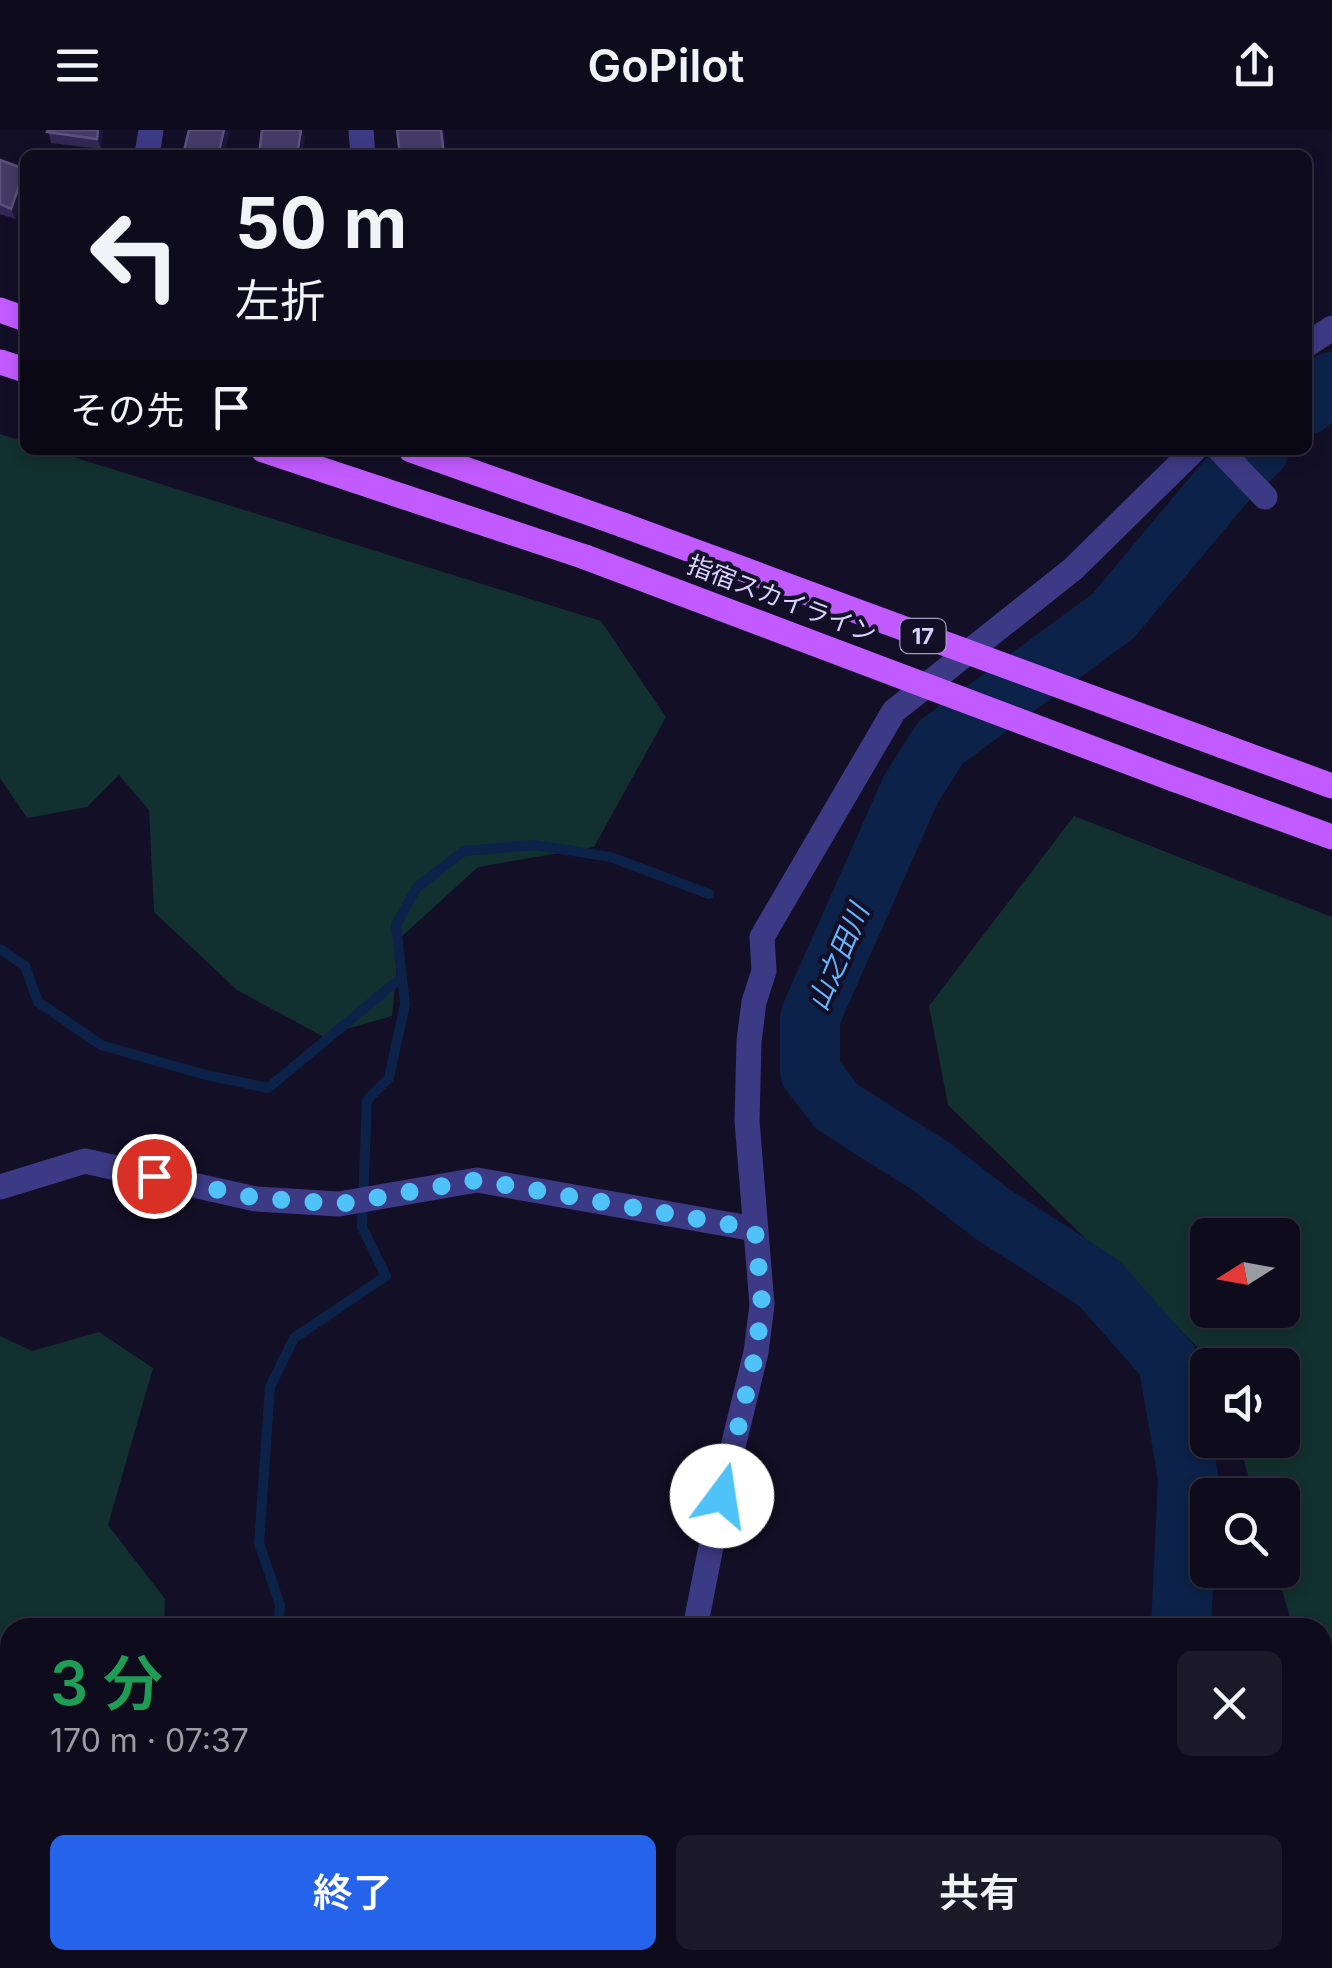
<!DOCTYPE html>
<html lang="ja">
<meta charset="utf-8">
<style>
:root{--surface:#0e0b1c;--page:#1c1929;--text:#f1f3f6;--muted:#9b9ba3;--line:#2e2b3b;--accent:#2563eb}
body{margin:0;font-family:Inter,"Noto Sans JP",sans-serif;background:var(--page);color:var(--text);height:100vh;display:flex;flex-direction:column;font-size:38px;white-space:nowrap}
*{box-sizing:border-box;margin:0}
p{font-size:32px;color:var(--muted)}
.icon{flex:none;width:55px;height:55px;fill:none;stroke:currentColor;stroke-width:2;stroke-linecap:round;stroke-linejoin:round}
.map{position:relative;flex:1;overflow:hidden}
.panel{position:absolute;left:0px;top:1488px;width:1332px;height:352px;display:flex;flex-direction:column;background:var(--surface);border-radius:30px 30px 0 0;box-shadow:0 5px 15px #0003,0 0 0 2px var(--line)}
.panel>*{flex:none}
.banner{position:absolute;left:20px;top:20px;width:1292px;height:305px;border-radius:15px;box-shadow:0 5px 15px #0003,0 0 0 2px var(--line);background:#0e0b1c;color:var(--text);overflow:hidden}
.needle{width:65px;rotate:259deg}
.buttons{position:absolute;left:1190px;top:1088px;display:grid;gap:20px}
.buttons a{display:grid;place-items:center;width:110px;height:110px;border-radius:15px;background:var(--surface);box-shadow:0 5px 15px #0003,0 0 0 2px var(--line);font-size:50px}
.pin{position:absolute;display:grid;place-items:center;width:85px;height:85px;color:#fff;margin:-42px;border:5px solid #fff;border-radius:50%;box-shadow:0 2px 10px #0007}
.me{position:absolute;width:110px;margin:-55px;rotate:14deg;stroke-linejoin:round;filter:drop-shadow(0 0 8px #0008)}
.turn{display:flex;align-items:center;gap:35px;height:210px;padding:0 50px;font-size:45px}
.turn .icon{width:130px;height:130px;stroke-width:2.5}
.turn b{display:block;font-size:70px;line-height:85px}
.then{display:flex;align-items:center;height:95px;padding:0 50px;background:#0003;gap:20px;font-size:38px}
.round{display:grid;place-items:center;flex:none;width:105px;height:105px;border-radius:15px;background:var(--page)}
.head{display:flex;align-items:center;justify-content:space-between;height:170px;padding:0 50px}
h1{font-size:60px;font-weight:600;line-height:75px;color:#1e9e55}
.button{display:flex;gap:20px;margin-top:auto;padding:20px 50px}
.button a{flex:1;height:115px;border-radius:15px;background:var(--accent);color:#fff;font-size:40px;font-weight:600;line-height:115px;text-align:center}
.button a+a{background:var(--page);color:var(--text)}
header{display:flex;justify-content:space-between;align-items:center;height:130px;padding:0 50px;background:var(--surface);font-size:45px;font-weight:600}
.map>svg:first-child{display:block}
</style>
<header><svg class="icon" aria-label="menu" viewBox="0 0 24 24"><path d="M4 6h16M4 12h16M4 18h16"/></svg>GoPilot<svg class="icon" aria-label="share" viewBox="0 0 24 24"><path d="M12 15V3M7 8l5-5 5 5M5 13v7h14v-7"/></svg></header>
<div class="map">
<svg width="1332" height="1838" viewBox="0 0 1332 1838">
<rect width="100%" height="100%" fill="#130f26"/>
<path fill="#12302f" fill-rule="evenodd" d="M0,304l25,8v8h26l550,171 65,96 -72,130 -116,20 -78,71 -8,78 -70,20 -85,-46 -83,-78 -5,-102 -30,-35 -32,32 -60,11 -27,-40z
M1074,686l258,101v1051h-165l3,-8h152v-332l-29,-1 -17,-57h6v-75h-28l-16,-55h44v-75h-66l-268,-260 -19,-99zM1208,1105h74v75h-74z
M99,1202l54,36 -45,157 57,74 -1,28 -154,1v332h99l-1,8h-108v-632l32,15z"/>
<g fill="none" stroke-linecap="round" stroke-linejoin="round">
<path stroke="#0c2248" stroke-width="10" d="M0,819l25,17 13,36 63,43 101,29 66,14 134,-111
M278,1498l2,-23 -21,-62 11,-156 24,-49 92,-62 -24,-49 5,-127 22,-22 16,-74 -9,-79 21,-38 47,-36 71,-6 76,12 98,37
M1304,1830l1,8
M211,1838l3,-8"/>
<path stroke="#0c2248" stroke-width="60" d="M1308,274l24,-22
M1181,1498l7,-151 -20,-116 -69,-78 -108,-70 -59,-46 -95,-60 -27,-35v-55l100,-226 30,-48 173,-127 113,-135 33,-31
M1120,1838l6,-8"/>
<path stroke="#3d3a85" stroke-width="25" d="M361,0l2,25
M147,25l4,-25
M1308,214l24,-16
M1220,320l45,47
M0,1057l85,-26 171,38 83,5 138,-24 278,49
M695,1498l26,-132 35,-144 6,-47 -15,-184 2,-80 5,-39 10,-31 -2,-34 132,-226 179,-142 121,-119
M626,1838l2,-8"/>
<path stroke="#c25bff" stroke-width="25" d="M0,180l25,9
M0,232l25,8
M263,320l322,107
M411,320l212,75
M1223,616l109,40
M1176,650l156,57"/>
<path stroke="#c25bff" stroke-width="25" d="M623,395l600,221
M585,427l591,223"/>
</g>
<path fill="#312854" d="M48,0h55l-2,19 -50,-6z
M0,30l25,9v23l-10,27 -15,-5z"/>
<path fill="#1d163a" d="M98,0h5l-2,19 -4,-10z
M224,0l6,1 -6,24h-6z
M301,0h1l3,7 -2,18h-6z
M441,0h2l2,5 1,20h-2z
M25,40v22l-10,27 -4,-10z"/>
<path fill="#433a66" stroke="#5a527e" stroke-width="2.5" d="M48,0h50l-1,9 -50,-7z
M189,0h35l-6,25h-17l-17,-4z
M262,0h39l-4,25h-38z
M397,0h44l3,25h-44z
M0,30l25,9 -14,40 -11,-5z"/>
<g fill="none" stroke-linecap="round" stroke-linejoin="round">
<path stroke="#4fc3f7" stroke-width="18" stroke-dasharray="0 32.4" d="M154,1046l102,22 84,6 137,-24 278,49 7,75 -6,48 -34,144"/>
</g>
<g text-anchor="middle" stroke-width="8" stroke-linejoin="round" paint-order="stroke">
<rect fill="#130f26" stroke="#9e99be" stroke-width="2.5" x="900.5" y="489" width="45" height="34" rx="8"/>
<g font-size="22" font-weight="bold" fill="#d9d4ff">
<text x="923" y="514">17</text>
</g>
<g font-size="25" fill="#d9d4ff" stroke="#130f26">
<text transform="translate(782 469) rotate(21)" y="9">指宿スカイライン</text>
</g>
<g font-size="28" font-style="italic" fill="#62b6ff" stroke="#130f26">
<text transform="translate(838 827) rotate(-67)" y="10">山之田川</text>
</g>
</g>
</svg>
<div class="buttons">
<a><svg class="needle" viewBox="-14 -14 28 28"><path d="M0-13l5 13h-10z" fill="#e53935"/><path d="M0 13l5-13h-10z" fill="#9b9ba3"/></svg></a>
<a><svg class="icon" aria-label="sound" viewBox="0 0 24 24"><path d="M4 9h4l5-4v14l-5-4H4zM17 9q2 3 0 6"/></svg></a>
<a><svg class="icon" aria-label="search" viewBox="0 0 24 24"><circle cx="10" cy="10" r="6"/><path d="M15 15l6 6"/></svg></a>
</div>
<div class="pin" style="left:154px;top:1046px;background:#d93025"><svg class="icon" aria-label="arrive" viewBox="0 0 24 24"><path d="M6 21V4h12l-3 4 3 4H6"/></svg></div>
<svg class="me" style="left:722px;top:1366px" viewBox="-20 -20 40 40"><circle r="19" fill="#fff"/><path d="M0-13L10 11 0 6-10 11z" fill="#4fc3f7"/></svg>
<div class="banner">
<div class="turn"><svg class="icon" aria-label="left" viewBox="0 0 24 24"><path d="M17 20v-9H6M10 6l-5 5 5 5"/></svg><div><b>50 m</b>左折</div></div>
<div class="then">その先<svg class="icon" aria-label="arrive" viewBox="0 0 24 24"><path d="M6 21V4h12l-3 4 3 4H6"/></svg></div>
</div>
<section class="panel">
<div class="head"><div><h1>3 分</h1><p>170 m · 07:37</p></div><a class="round"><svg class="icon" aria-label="close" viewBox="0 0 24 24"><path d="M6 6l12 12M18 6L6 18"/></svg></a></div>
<div class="button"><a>終了</a><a>共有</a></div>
</section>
</div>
